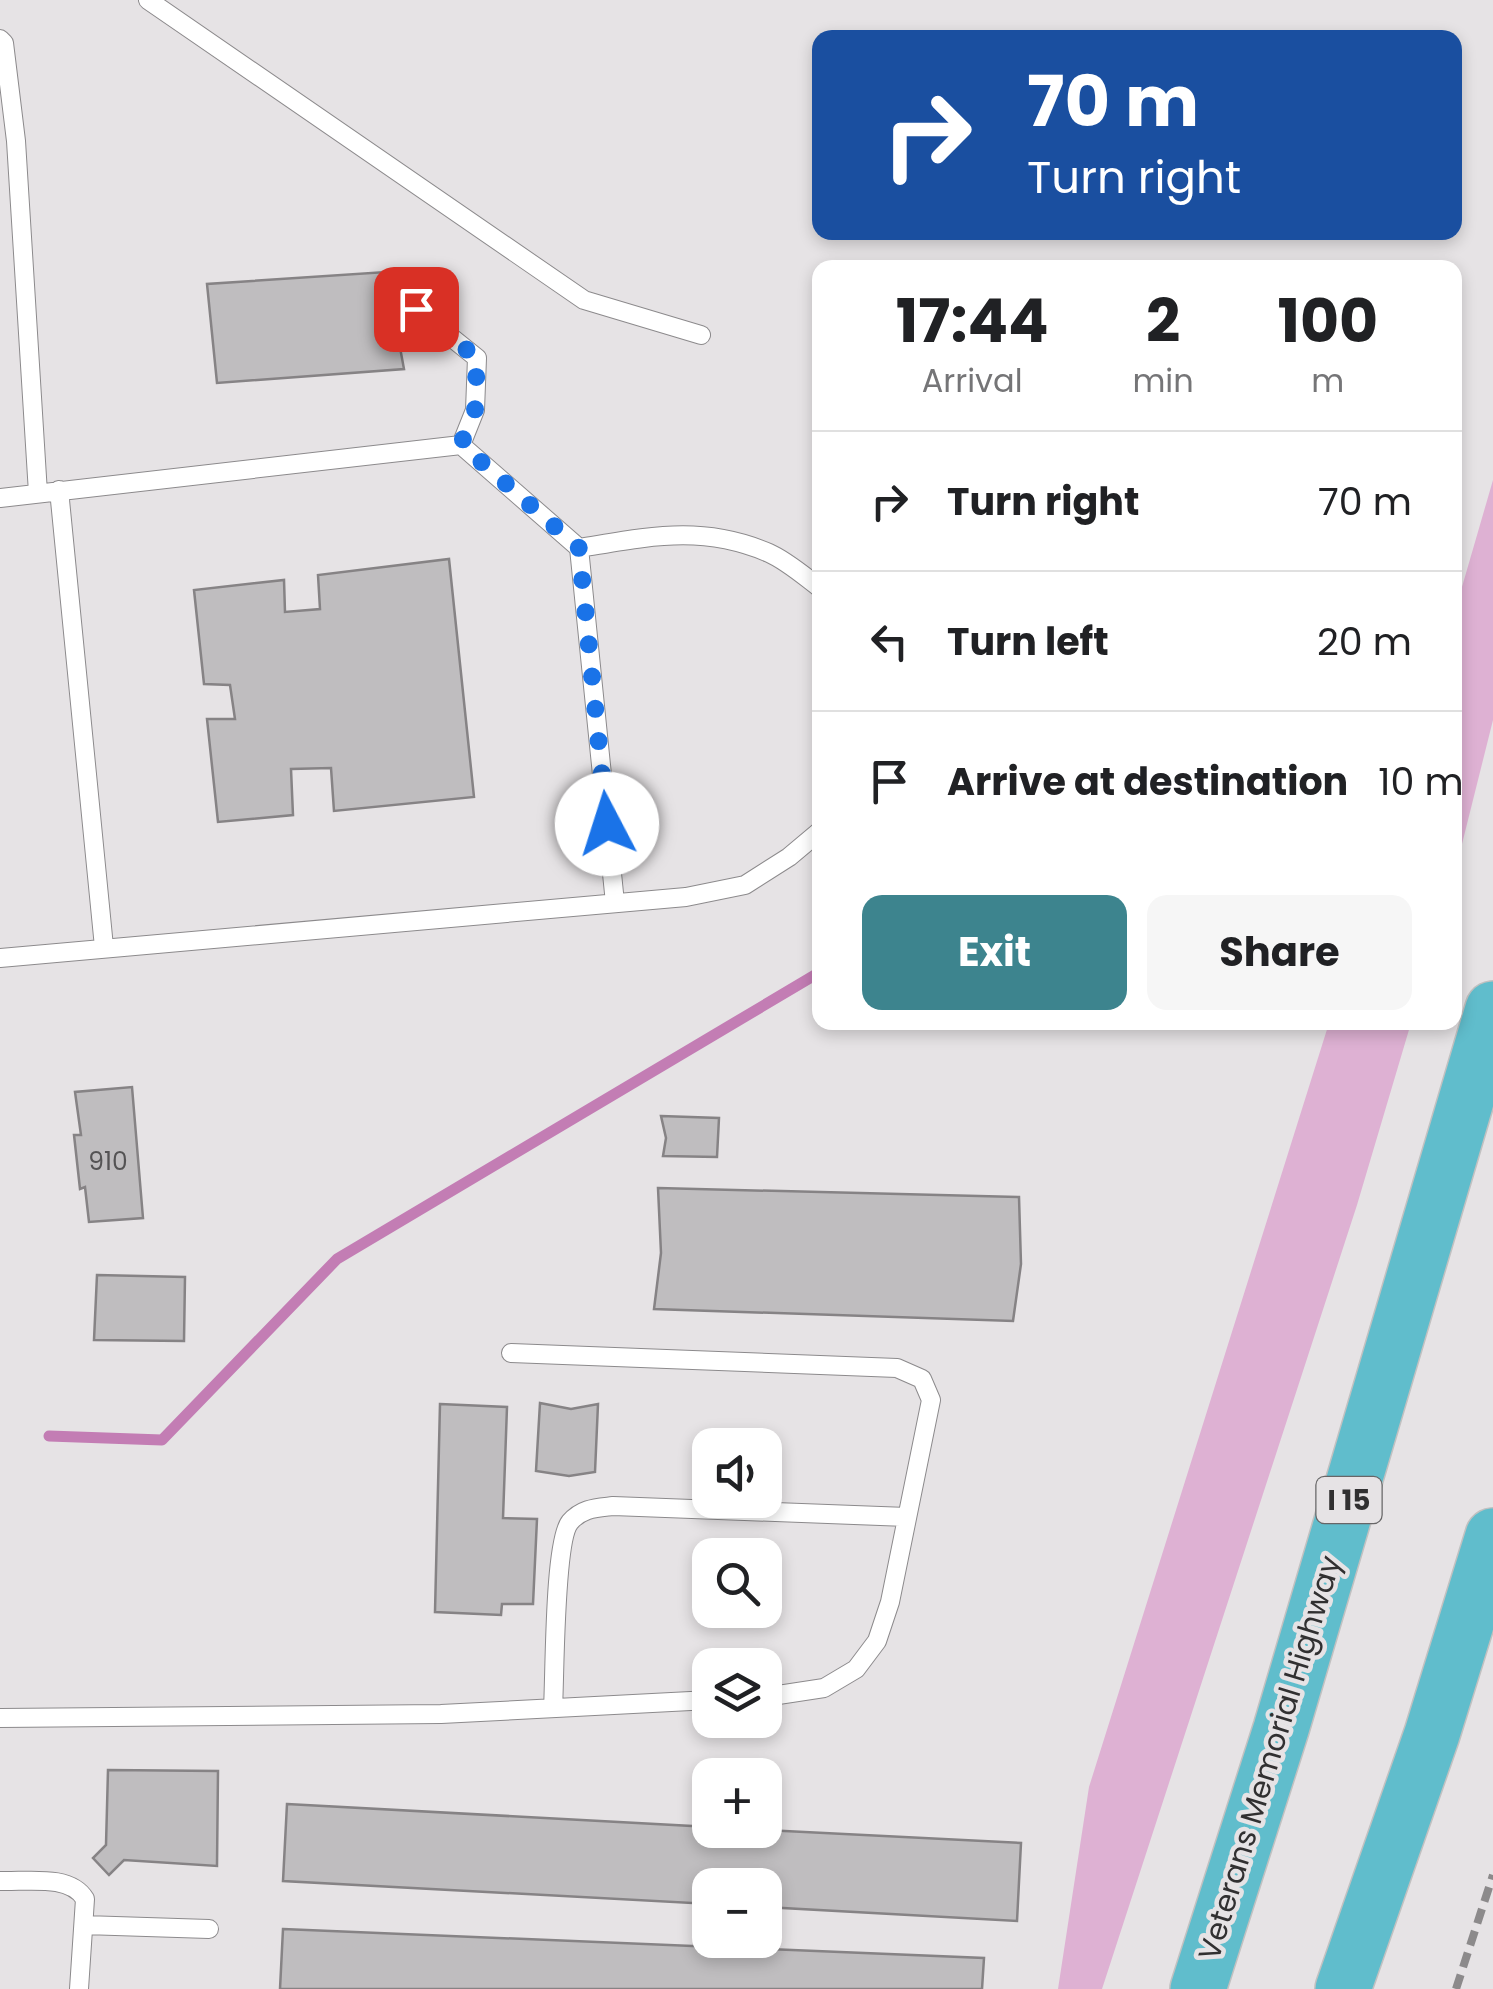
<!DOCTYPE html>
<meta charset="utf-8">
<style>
:root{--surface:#fff;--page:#f6f6f6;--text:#202124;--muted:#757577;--line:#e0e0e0;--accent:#3d848e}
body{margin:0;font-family:Poppins,sans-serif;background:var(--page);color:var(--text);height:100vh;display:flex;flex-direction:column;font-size:38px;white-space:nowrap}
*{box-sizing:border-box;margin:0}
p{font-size:32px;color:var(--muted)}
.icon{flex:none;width:55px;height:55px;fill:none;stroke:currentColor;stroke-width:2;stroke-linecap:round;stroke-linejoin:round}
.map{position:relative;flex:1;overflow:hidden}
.panel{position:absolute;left:812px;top:260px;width:650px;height:770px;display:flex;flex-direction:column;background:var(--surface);border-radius:20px;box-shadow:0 5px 15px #0003}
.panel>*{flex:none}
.top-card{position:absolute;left:812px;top:30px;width:650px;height:210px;border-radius:20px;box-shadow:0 5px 15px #0003;background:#1a4fa0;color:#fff;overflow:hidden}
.buttons{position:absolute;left:692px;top:1428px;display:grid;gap:20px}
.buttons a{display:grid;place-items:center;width:90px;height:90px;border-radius:20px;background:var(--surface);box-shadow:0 5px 15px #0003;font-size:50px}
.pin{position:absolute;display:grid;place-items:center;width:85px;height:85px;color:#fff;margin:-42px;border-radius:20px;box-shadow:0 5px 15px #0006}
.me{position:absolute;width:110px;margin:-55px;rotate:355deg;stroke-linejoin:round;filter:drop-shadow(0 0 8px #0008)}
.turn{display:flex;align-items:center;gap:35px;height:210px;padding:0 50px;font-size:45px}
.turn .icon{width:130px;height:130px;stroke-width:2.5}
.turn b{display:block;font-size:70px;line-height:85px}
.eta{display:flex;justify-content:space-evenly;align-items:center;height:170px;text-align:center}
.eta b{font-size:60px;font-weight:700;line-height:70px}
.action{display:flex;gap:20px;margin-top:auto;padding:20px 50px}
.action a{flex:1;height:115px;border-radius:20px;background:var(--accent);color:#fff;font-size:40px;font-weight:700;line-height:115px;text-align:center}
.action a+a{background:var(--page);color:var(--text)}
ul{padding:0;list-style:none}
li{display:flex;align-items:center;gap:30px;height:140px;padding:0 50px;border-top:2px solid var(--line)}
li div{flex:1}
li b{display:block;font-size:38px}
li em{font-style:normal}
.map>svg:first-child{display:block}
</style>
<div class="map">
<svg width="1493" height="1989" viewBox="0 0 1493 1989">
<rect width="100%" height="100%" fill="#e6e3e5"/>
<path fill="#deb1d3" d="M1493,480v240l-38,152v-261z
M1329,1023h82l-54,182 -255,784h-44l31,-202z"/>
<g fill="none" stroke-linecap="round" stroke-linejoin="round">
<path stroke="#c37db4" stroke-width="11" d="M49,1436l113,4 175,-181 483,-287"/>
</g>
<path fill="#bfbdbf" stroke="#868385" stroke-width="2.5" d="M386,272l18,97 -187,14 -10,-99z
M449,559l25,238 -140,14 -3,-43 -40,1 2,46 -75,7 -11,-103h28l-5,-34 -26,-1 -10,-94 90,-10 1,32 35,-3 -2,-34z
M132,1087l11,131 -54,4 -4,-35 -5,2 -6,-54h7l-6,-43z
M661,1116l58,2 -2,39 -54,-1 3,-18z
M658,1188l361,9 2,67 -8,57 -359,-12 7,-56z
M97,1275l88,2 -1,64 -90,-1z
M540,1403l31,6 27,-5 -3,68 -26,4 -33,-5z
M440,1404l67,3 -4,111 34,1 -4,85h-31l-1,11 -66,-3z
M108,1770l110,1 -1,95 -93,-6 -15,15 -16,-17 13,-13z
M287,1804l423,23v3h55l256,13 -4,78 -252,-14v-22h-55v19l-427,-23z
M283,1929l701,29 -2,31h-702z"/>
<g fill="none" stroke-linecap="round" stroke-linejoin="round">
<g stroke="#8c8a8c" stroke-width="20">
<path id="service" d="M148,0l436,300 117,35
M0,39l4,4 12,98 22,352
M416,309l61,49 -2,52 -14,35
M59,490l45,457
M0,498l461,-53 118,103 36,355
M579,548c69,-11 122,-24 190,5 18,8 35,23 51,35
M0,958l686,-61 59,-12 44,-28 31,-26
M511,1353l386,15 25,11 9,21 -41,202 -13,39 -21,28 -32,19 -59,9
M553,1708c2,-32 1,-167 17,-186 12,-14 26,-14 43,-16l294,11
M0,1718l441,-4 269,-14
M0,1881c27,1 70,-7 85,18l-6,90
M84,1925l125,4"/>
</g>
<g stroke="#c1c1c1" stroke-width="58">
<path id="motorway" d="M1198,1989l83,-260 212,-720
M1343,1989l89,-255 61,-198"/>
</g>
<use href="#service" stroke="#fff" stroke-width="18"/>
<use href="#motorway" stroke="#60bdcc" stroke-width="55"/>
<path stroke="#8c8a8b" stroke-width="8" stroke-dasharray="15 8" stroke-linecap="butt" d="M1456,1989l37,-114"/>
</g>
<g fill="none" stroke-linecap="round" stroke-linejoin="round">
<path stroke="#1a73e8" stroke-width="18" stroke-dasharray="0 32.4" d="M416,309l61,49 -2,52 -14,34 118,104 28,276"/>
</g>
<g text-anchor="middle" stroke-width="9" stroke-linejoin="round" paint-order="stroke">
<g font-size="25" fill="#545354">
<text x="108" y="1170">910</text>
</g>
<rect fill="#e6e3e5" stroke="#676667" stroke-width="2.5" x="1316.5" y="1477" width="65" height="46" rx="8"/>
<g font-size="28" font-weight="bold" fill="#313031">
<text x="1349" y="1510">I 15</text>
</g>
<g font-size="30" fill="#313031" stroke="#e6e3e5">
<text transform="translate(1270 1758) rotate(-73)" y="10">Veterans Memorial Highway</text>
</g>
</g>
</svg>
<div class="buttons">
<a><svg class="icon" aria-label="sound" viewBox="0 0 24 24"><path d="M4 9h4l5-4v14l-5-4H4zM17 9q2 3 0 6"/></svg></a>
<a><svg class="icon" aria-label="search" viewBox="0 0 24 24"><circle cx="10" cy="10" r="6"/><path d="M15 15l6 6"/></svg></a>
<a><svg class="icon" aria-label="layers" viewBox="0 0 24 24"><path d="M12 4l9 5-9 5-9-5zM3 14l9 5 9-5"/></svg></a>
<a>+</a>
<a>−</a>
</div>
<div class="pin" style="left:416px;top:309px;background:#d93025"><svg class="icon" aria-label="arrive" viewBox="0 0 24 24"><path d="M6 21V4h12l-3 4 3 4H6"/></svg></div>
<svg class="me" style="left:607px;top:824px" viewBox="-20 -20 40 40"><circle r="19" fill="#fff"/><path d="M0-13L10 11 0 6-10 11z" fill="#1a73e8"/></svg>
<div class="top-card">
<div class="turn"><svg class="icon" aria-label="right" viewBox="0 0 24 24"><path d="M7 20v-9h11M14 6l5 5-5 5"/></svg><div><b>70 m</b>Turn right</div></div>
</div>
<section class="panel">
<div class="eta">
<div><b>17:44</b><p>Arrival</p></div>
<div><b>2</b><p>min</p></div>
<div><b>100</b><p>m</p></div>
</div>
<ul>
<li><svg class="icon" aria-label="right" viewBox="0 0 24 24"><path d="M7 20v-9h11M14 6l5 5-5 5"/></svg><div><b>Turn right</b></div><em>70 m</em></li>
<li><svg class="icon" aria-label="left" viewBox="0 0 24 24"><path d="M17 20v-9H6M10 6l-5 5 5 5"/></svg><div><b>Turn left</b></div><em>20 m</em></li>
<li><svg class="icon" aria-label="arrive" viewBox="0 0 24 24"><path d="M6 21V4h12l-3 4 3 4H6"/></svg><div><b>Arrive at destination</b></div><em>10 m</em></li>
</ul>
<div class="action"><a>Exit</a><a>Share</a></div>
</section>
</div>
